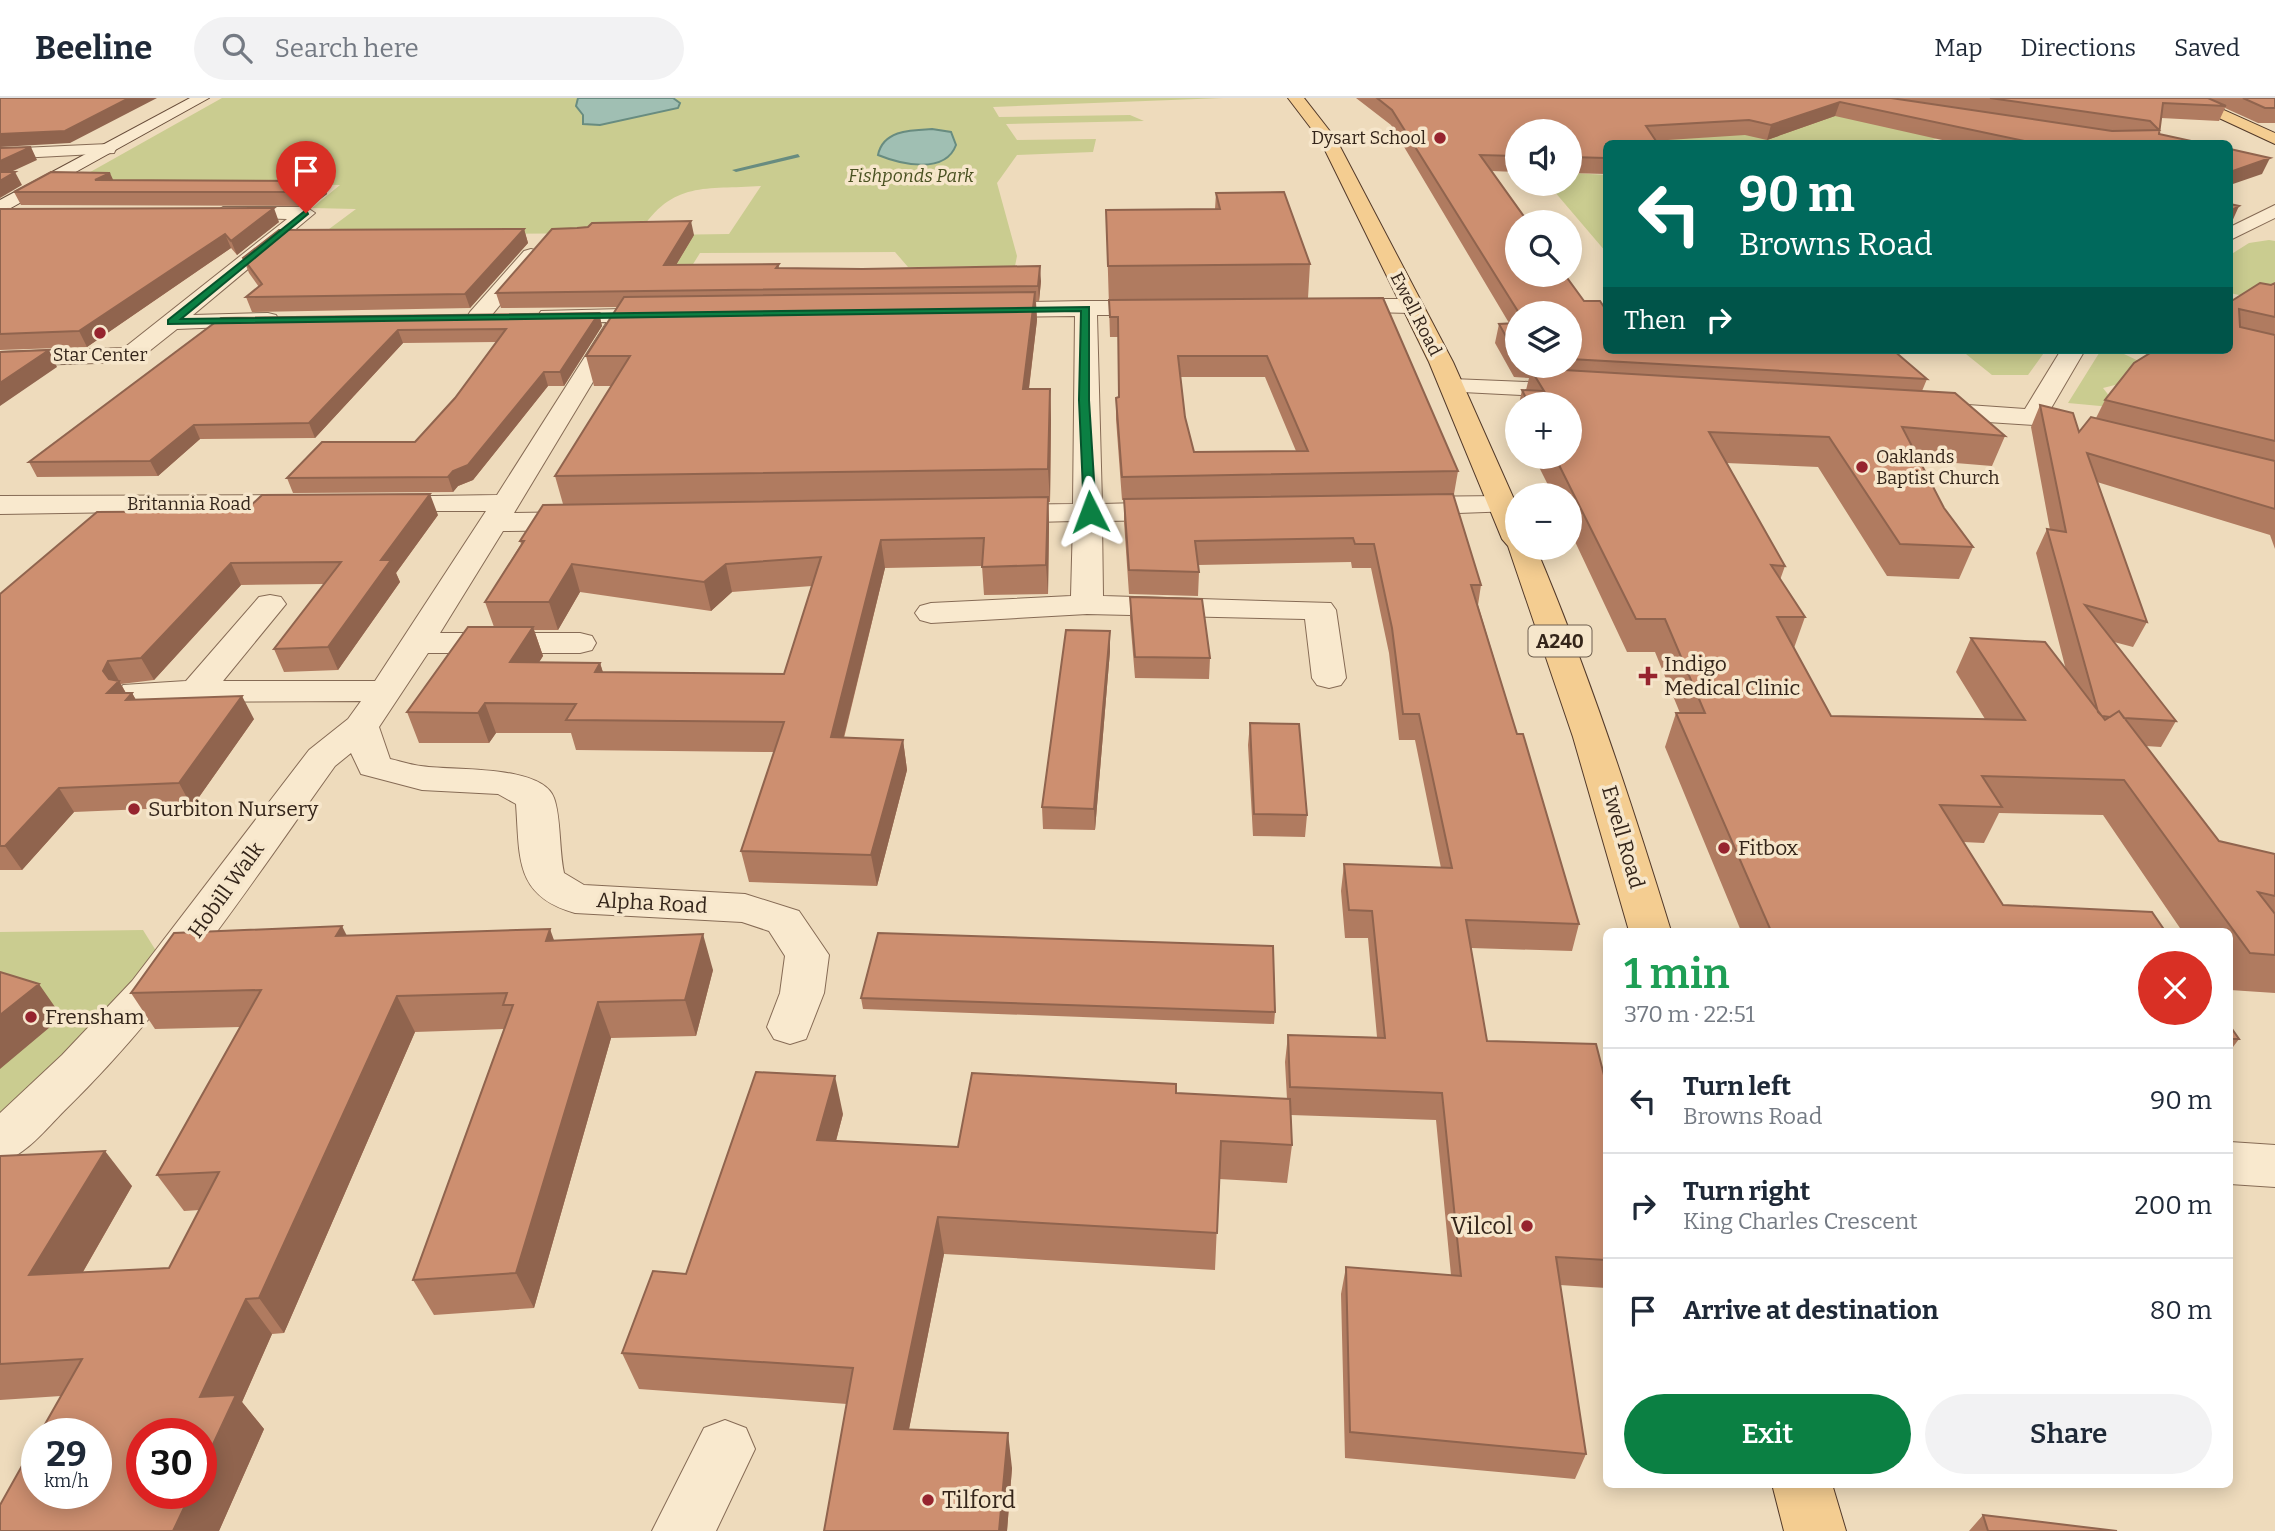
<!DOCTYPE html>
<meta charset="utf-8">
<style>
:root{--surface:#fff;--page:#f2f2f3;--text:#1f2937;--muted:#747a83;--line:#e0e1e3;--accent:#0b8043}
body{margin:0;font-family:Bitter,serif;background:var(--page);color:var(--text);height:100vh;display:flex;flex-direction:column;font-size:26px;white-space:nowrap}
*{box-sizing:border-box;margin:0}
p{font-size:23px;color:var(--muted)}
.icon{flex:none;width:38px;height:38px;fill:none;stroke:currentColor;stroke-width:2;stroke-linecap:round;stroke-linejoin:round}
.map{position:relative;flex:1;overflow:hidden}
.panel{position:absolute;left:1603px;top:830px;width:630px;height:560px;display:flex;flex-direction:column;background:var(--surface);border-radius:10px;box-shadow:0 4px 18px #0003}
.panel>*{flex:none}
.top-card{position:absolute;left:1603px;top:42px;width:630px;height:214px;border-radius:10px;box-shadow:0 4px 18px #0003;background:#00695c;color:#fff;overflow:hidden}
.fabs{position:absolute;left:1505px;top:21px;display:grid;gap:14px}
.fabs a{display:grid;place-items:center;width:77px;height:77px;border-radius:50%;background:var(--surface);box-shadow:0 4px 18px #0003;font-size:35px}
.speed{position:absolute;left:21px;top:1320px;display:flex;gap:14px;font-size:35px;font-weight:700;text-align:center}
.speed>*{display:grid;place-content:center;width:91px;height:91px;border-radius:50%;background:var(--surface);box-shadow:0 4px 18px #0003;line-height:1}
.speed small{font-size:18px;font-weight:400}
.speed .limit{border:10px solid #d22;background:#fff;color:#111}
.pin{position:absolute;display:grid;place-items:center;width:60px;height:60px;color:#fff;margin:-72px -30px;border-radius:50% 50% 50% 0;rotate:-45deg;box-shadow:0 0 7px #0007}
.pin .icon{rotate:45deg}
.me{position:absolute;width:77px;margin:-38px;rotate:357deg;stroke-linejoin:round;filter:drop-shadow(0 0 5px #0008)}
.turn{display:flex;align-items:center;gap:24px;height:147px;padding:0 21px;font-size:32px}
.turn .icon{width:91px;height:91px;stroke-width:2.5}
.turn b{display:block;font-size:49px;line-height:60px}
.then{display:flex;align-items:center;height:66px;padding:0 21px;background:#0003;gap:14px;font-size:26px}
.round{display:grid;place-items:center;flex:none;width:74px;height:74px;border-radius:37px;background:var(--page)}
.overview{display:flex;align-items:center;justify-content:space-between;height:119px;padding:0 21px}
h1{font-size:42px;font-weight:600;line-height:52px;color:#1e9e55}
.button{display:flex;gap:14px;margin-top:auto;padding:14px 21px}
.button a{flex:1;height:80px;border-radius:42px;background:var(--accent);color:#fff;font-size:28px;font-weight:600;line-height:80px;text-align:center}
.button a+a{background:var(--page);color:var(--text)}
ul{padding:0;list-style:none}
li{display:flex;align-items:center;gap:21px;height:105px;padding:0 21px;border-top:2px solid var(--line)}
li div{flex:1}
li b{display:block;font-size:26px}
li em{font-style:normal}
header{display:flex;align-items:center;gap:42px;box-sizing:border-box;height:98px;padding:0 35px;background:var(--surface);border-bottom:2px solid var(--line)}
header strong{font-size:33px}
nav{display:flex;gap:38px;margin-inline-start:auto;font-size:24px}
.search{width:490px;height:63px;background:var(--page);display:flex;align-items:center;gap:18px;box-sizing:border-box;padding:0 24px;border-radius:38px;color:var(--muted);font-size:26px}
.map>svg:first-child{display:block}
</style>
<header>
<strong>Beeline</strong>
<div class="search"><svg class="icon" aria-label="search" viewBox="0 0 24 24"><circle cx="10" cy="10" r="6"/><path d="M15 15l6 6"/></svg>Search here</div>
<nav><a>Map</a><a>Directions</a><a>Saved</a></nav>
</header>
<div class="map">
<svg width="2275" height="1433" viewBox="0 0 2275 1433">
<rect width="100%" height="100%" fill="#eedbbc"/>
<path fill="#cacc90" d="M222,0h1001l-230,9 6,10 131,-2 14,6 -138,3 11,16 79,-1 -3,13 -76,3 -20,28 20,73 -2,10 -107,1 -13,-15 -195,1 -32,51 -7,-69 68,-1 32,-48c-56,4 -88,-6 -122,47l-318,2 35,-26 -44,-1 28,-23 -264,-5z
M1816,2l137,32 -31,12h-295z
M1574,75l32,2v77l-58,-68h22v-7l6,-1z
M2269,142l6,1v62l-45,-10v-38l19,-12z
M1961,252h85l-18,25h-36z
M2101,252l23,4 19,9 -16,19 -24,6 11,14 -3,5 -43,-4z
M143,832l15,24 -44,61 -114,100v-183z"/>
<path fill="#a0bfb3" stroke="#688c80" stroke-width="2" d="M578,0h95l7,5 -2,5 -78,17 -17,-1v-9l-7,-9z
M932,31l19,3 5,13c-11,30 -56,19 -78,10 5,-25 33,-25 54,-26z"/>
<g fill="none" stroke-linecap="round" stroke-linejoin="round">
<path fill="#688c80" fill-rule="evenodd" d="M798,56l2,3 -64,15 -4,-2z"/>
<g stroke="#866b55" stroke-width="2">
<path id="street" d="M108,46l6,1 2,4 -2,4 -114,6v-10z
M2275,107v13l-45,22v-13z
M223,109h83l9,6 -122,102 75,-2 8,2 3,5 -3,5 -99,4 -39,31 -8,2 -130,4v-14l124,-4 163,-129 -71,-2 -2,-4z
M531,151l7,2 3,4 -3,4 -52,63h-16l-3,-5 3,-5 54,-61z
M1333,201h78l11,7 -11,7 -86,-2 -3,-5 3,-5z
M1086,203h75l11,7 -11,7h-64l5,189 73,-2 10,3 4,6 -4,6 -10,3 -73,1 1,75 228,7 5,7 10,68 -5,7 -12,3 -12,-3 -5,-7 -7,-59 -218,-5 -156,9 -11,-3 -5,-7 5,-7 11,-3 140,-7 2,-75 -76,2 -10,-3 -4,-6 4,-6 10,-3 76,-1 2,-188 -92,1 -11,-7 11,-7z
M664,210l8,2 3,5 -3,5 -43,2 -115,191 70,-1 10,3 4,6 -4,6 -10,3 -81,1 -63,102h140l12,3 4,7 -4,7 -12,3h-152l-49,74 11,32c10,2 21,6 31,7 29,5 121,-2 133,32 7,19 5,52 10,75l20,12 161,9 54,17 30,44 -5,38 -18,46 -16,5 -16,-5 -7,-12 13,-34 5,-37 -16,-25 -27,-9 -167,-9c-61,-17 -55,-56 -59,-109l-18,-10 -76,-4 -61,-16 -10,-21 -16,13c-85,119 -165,242 -270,344 -20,20 -38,44 -65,53v-50l62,-58 70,-74 177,-231 39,-31 13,-18 -226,1 -12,-3 -5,-7 5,-7 63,-4 73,-84 11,-2 11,2 5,7 -63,77h152l111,-170h-106l-10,-2 -4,-6 4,-6 127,-2 110,-173 -58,1 -8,-2 -3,-5 3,-5z
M2061,252h24l-42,72 -9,3 -109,-7 -9,-3 -4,-5 4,-5 9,-3 100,7z
M1452,281l127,5 9,2 3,5 -3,5 -9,2 -136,-7 -3,-5 3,-5z
M306,397l10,2 4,6 -4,6 -316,5v-18z
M1503,398l10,3 4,6 -4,6 -110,4 -10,-3 -4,-6 4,-6 10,-3z
M2230,1044l45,3v42l-45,-3z
M725,1322l21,8 9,21 -39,82h-64l52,-103z"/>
</g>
<g stroke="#674c39" stroke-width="2">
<path id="secondary" d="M190,0h19l-209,116v-14z"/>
</g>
<g stroke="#533a2a" stroke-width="2">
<path id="primary" d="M1288,0h16l32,41 117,223 64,144v42h19c53,125 95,253 135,383h-42l-56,-194 -65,-191 -6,-7 -73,-177 -109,-222z
M2176,0h21l78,35v11z
M1772,1386h60l14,47h-62z"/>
</g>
<use href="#street" fill="#f9e9ce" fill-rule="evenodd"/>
<use href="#secondary" fill="#f9e9ce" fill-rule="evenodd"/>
<use href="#primary" fill="#f4cd91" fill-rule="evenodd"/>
</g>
<path fill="#b07b60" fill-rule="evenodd" d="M1356,0h919v25h-17l-33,-15 -6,13 -58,-3 -2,16 46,10h-245l-125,-28 -68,24 -22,-5 -139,9v30l-36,-1v-42h-53v41l-26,-1 115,179 321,29 -5,12 83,45 -13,30 -73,-6 25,48 29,39 -14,32 -72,-3 -69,-109 -92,-4 59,103 -5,14 25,37 -11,31 37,68 154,3 -29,-47 15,-34 95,32 -30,-117 11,-24 3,1 -19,-103 9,-22 39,27 17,-14 9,-18 125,-98 45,-19v266l-5,-14 -173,-53 50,140 -14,25 -19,-5 62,79 -15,26 -15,-1 73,95 56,13v139l-45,-3v-59h-48l-79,-116 -104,-2 -15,30 -21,-1 40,63 162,26h-424l-76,-184 11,-34h4l-25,-61h-28l-57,-121v-36h-17l-19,-38h36v-53h-51l3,-14h4l3,-12 -15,-1 -19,-34 4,-19 10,-1 -118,-198zM1517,215h53v53h-53z
M113,82l209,1 5,13 -16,12 -290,-1 -7,-13z
M1216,95l94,71 -2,34 150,173 -4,23h-1l28,91 -3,20 39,129 62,190 -7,27 -101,-3 16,93 119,42v205l-46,-3 26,169 -11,25 -230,-21 -4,-164 5,-27 105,8 -15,-155 -145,-5 1,30 -5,38 -68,-4 -4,91 -271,-16 -35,175 103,39 -5,63h-183l23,-127 -208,-15 -17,-36 64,-79 157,-160 -7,27 122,6 218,-54 111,6 -2,-37 3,-27 89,2 -9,-99h-23l-4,-47 3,-27 97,4 -26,-128h-16l-10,-87 -18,-85h-19l-1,-6 -153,3 1,7 -1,24 -69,-2 -5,-72v-22h-2l-6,-81v-21l3,-1 -1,-60h-8l-4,-127 109,-1zM1180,279h85l31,74 -102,1 -9,-35z
M0,111l279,13 -42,33 -6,-7 -144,99 -87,3z
M524,131l4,14 -58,65 -218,4 -6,-15 13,-10 -10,-14 -6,-15z
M694,137l-18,30 103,-1v4l262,13 -2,20h-3l1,19 -8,69h21l1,31 -1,82h-2l1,22 -1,70 -64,1 -2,-29 -97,2 -41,170 59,2 4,30 -30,116 -128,-4 -8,-31 33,-99 -198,-2 -5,-17h-75l-7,10h-70l-12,-31 87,-85 -9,-25 36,-58 -1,-3 43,-37 -8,-28 56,-90h-17l-8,-30 32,-49 -117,1 -5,-15zM812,488l-28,88 -181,-2 -3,-9 -61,-1 4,-6 -9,-26h24l22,-38 131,19 21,-19z
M599,215l3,13 -38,60h-16l-75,94 -15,6 -5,6 -160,1 -6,-15 128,-36 40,-44 41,-56 -93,1 -88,95 -115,1 -42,37 -121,1 -8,-15 192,-144z
M438,417l-42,58 4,9 -62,88 -54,2 -10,-23 50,-65 -83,1 -87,95 -33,4 5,9h6l4,7 118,19 -62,88 -118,5 -52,58h-22v-276z
M1130,499l80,61 -1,21 -74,-1 -5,-60z
M1110,533v20l-15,179 -52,-1 -1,-22z
M1250,625l57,92 -2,22 -52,-1 -5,-91z
M347,838l207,4 159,30 -17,66 -85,2 -77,270 -100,7 -21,-35 91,-251 -89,3 -131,301 -12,1 -30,68 22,27 -45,102h-219l61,-135 -61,4v-244l132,30 -49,86 86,-4 31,-58 -16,1 -27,-36 83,-148 -85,2 -24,-36z
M861,900l414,14 -1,12 -411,-15z
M2230,928l9,13 -9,12z
M1983,1417l134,16h-148z"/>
<path fill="#90644e" d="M129,0h28l-87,45 -70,4v-13z
M1840,4l-5,14 -68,24 4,-15z
M31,49l6,13 -37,17v-16z
M2270,60l-8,16 -32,11v-13z
M15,74l7,13 -22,13v-17z
M110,75l6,13 -21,-6z
M322,83l5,13 -16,12 -5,-14z
M2239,108l-8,18h-1v-13z
M274,110l5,14 -42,33 -6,-14z
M691,123l3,14 -27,45 -3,-15z
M524,131l4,14 -58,65 -5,-14z
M225,136l6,14 -144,99 -8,-16z
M1040,168l1,15 -2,20 -1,-15z
M1035,194l2,28 -12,100 -2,-31z
M599,215l3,13 -38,60 -4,-14z
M398,232l5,13 -88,95 -6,-15z
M49,252l8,17 -57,39v-23z
M544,274l4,14 -75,94 -15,6 -5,6 -5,-15 5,-6z
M1050,291l1,31 -1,82 -2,-33z
M194,327l6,14 -42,37 -8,-15z
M430,396l8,21 -42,58 4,9 -62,88 -10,-23 53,-87z
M1048,399l1,27 -1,70 -2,-29z
M881,442l4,28 -49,200 -5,-31z
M231,465l10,22 -87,95 -13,-22z
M572,466l8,28 -22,38 -9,-28z
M726,466l6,28 -21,19 -7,-29z
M533,529l10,29 -22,35 -11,-29z
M1110,533v20l-15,179 -1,-21z
M108,563l20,36 4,-4 13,23 -38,-23 -4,-22z
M600,565l9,30 -14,-21z
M242,598l12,23 -62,88 -13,-24z
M485,605l11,30 -7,10 -11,-30z
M903,642l4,30 -30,116 -6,-31z
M59,690l15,24 -52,58 -17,-24z
M342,828l18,36 -24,-26z
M550,831l13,36 -17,-24z
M703,836l10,36 -17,66 -11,-36z
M39,886l23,33 -62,52v-54z
M397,898l18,36 -131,301 -25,-35z
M598,904l13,36 -77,270 -18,-35z
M835,978l8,38 -17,64 -9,-38z
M105,1053l27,35 -71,124 -32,-35z
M938,1119l6,37 -42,210 -8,-35z
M246,1201l26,35 -30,68 22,27 -45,102h-46l18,-38h10l-1,-96z
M1008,1335l4,35 -5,63h-8z"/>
<path fill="#cd8f70" stroke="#90644e" stroke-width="2" fill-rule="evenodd" d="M0,0h129l-64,33 -65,3z
M1377,0h514l221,33 47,-1 -9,-9 -160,-23h218l18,8 -63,-3 -4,31 46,10h-166l-199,-42 -69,23 -22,-5 -103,6 12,18h-52v14l-36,-1v-26h-53v25l-37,-1 48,67h-11v53h48l19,26h16l6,9v40h287l34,29 -357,-20v-46h-51l-127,-203z
M2243,0h32v10h-10z
M31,49l-31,14v-13z
M2230,51l40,9 -40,14z
M0,74h15l-15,9z
M51,74l59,1 -15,7 227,1 -16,11h-292z
M1284,94l26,72 -202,2 -2,-56 114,-1 -4,-16z
M2230,106l9,2 -9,5z
M274,110l-43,33 -6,-7 -146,97 -79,3v-125z
M691,123l-27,44 115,-1 -3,4 86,1 178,-3 -2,20 -542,7 56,-64 25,-1 11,-1 4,-4z
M524,131l-59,65 -219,3 16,-13 -19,-26 36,-28z
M2260,185l11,2 4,-2v34l-36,-8 1,18 35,8v106l-170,-41 29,-37 21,-13h75v-48z
M1035,194l-12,97h27l-2,80 -493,7 75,-120h-44l38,-59z
M1383,200l75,173 -336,6 -6,-79 3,-1 -1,-80h-8l-1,-17zM1178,258h89l41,95 -114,1 -9,-35z
M599,215l-39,59h-16l-76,93 -15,6 -5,6 -161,1 35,-36h93l40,-44 51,-69 -108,1 -89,93 -115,2 -44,36 -121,1 192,-144z
M1517,225v33l-18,-32z
M49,252l-49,33v-31z
M1530,270l425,25 50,43 -103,-9 42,81 29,39 -73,-3 -71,-107 -120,-5 76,134 -14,-1 34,52h-28l54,99 194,4 -54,-82 74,4 60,78 14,-9 100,130 56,13v42l-17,-4 17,22v41l-25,-2 -126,-173 -142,-4 20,31 -62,-2 63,100 149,7 13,19h-394l-95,-218h29l-40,-94h-29l-81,-162h15v-53h-41l-7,-14 22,1z
M2040,307l33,8 6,19 12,-15 184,44v48l-188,-56 60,169 -62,-17 91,116 -52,-3 -5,-7 -9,6 -8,-1 -4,-4 -51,-183 19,3z
M430,396l-49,66h10l-63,87 -54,2 67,-87 -110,1 -90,95 -33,3 -5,10 6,8 10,2 -12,12h25l-6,7 116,-4 -63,87 -120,5 -54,58h-5v-252l97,-82 148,-1 17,-16z
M1453,396l28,91h-10l46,149h6l56,190 -113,-4 21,121 109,3 10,39v177l-50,-3 30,197 -236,-22 -4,-165 115,9 -19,-183 -152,-6 -2,-52 97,3 -13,-127 -23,-1 -5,-46 108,4 -33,-154h-16l-11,-86 -18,-84h-19l-2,-6 -158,3 4,31 -70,-2 -5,-71z
M1048,399l-2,68 -64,2 2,-29 -103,2 -50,197 72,3 -32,115 -130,-4 43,-129 -218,-2 10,-16 -91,-1 -7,10 -71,-1 61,-85h65l-23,35 90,1 -5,9 189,2 37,-117 -95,7 -22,18 -132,-18 -23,38h-64l39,-61h-4l23,-36z
M1130,499l72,2 8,59 -75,-1z
M1066,532l44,1 -16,178 -52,-2z
M1250,625l49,1 8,91 -53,-1z
M342,828l-6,10 214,-7 -4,12 157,-7 -18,66 -87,2 -82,271 -103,7 100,-275h-10l4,-12 -110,3 -138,302 -13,1 -46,98 36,-2 -35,75v-37h-59v60h49l-18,38h-173v-26l37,-66v54h59v-60h-56l42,-74 -82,5v-208l105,-5 -76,124 140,-7 50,-96 -62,3 104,-185 -130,3 43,-60z
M878,835l395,13 2,66 -414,-14z
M0,874l39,12 -39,31z
M2230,928l9,13h-9z
M756,974l79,4 -18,64 141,7 14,-74 204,11v9l114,6 2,46 -71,-4 -4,92 -279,-16 -44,212 114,4 -9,98h-175l29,-163 -231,-15 31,-82 33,3z
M1983,1417l134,16h-129z"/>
<path fill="#0b8043" stroke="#07532c" stroke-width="2" d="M306,112l2,4 -127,105 908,-12v93l7,112 -6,4 -6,-4 -5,-112 2,-89 -913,13v-4z"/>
<g fill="#96242e" stroke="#f6e6cb" stroke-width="2.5">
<circle cx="1440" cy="40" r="7"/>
<circle cx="100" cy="235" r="7"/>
<circle cx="1862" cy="369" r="7"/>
<path d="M1644.5 567.5h7v7h7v7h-7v7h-7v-7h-7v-7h7z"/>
<circle cx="134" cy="711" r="7"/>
<circle cx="1724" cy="750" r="7"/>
<circle cx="31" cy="919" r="7"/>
<circle cx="1527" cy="1128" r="7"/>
<circle cx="928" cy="1402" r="7"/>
</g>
<g text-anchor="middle" stroke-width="7" stroke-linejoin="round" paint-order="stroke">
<g font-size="18" fill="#34251a" stroke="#f6e6cb" text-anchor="end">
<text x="1426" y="46">Dysart School</text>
<text x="100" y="263" text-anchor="middle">Star Center</text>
<text x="1876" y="365" text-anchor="start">Oaklands<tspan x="1876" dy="21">Baptist Church</tspan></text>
</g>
<g font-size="18" font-style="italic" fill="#495121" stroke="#f6e6cb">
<text x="911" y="84">Fishponds Park</text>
</g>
<g font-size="18" fill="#34251a" stroke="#f6e6cb">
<text transform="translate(1416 216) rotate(63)" y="6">Ewell Road</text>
<text x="189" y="412">Britannia Road</text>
</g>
<rect fill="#f6e6cb" stroke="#6e5f4f" stroke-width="2" x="1528.5" y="527.5" width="63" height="31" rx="5"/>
<g font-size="19" font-weight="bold" fill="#34251a">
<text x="1560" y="550">A240</text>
</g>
<g font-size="21" fill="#34251a" stroke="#f6e6cb" text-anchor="start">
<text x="1664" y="573">Indigo<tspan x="1664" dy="24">Medical Clinic</tspan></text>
<text x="148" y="718">Surbiton Nursery</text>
<text x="1738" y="757">Fitbox</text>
<text x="45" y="926">Frensham</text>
</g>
<g font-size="21" fill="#34251a" stroke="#f6e6cb">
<text transform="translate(1623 739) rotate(74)" y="7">Ewell Road</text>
<text transform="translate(226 792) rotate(-54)" y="7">Hobill Walk</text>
<text transform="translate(652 805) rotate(3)" y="7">Alpha Road</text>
</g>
<g font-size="24" fill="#34251a" stroke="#f6e6cb" text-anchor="end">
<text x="1513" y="1136">Vilcol</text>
<text x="942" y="1410" text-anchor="start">Tilford</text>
</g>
</g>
</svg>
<div class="fabs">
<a><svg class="icon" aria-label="sound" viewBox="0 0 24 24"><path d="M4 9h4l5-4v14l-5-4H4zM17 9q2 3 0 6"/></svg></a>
<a><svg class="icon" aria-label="search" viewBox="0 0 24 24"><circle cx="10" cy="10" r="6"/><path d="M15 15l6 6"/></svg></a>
<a><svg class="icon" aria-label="layers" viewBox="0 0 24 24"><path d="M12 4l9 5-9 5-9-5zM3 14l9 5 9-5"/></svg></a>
<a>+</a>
<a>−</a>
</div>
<div class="speed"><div>29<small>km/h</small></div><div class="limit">30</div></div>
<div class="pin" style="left:306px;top:115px;background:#d93025"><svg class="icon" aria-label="arrive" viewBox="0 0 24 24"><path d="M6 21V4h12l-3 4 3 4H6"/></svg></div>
<svg class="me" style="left:1090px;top:414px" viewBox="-20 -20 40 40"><path d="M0-17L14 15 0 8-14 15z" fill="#0b8043" stroke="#fff" stroke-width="4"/></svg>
<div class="top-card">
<div class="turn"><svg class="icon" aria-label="left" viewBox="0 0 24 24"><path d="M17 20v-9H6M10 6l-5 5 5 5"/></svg><div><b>90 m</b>Browns Road</div></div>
<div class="then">Then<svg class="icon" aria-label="right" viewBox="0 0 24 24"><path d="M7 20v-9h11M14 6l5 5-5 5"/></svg></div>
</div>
<section class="panel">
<div class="overview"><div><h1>1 min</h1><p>370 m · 22:51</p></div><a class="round" style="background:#d93025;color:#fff"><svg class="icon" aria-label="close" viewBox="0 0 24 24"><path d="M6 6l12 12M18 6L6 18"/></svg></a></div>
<ul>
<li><svg class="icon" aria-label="left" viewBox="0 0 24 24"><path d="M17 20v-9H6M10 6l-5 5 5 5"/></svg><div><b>Turn left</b><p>Browns Road</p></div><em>90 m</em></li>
<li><svg class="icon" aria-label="right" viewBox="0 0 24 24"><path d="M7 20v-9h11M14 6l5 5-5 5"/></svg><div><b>Turn right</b><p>King Charles Crescent</p></div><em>200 m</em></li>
<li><svg class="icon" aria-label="arrive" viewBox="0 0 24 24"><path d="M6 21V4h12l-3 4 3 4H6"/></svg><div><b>Arrive at destination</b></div><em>80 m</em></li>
</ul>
<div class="button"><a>Exit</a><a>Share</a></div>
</section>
</div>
